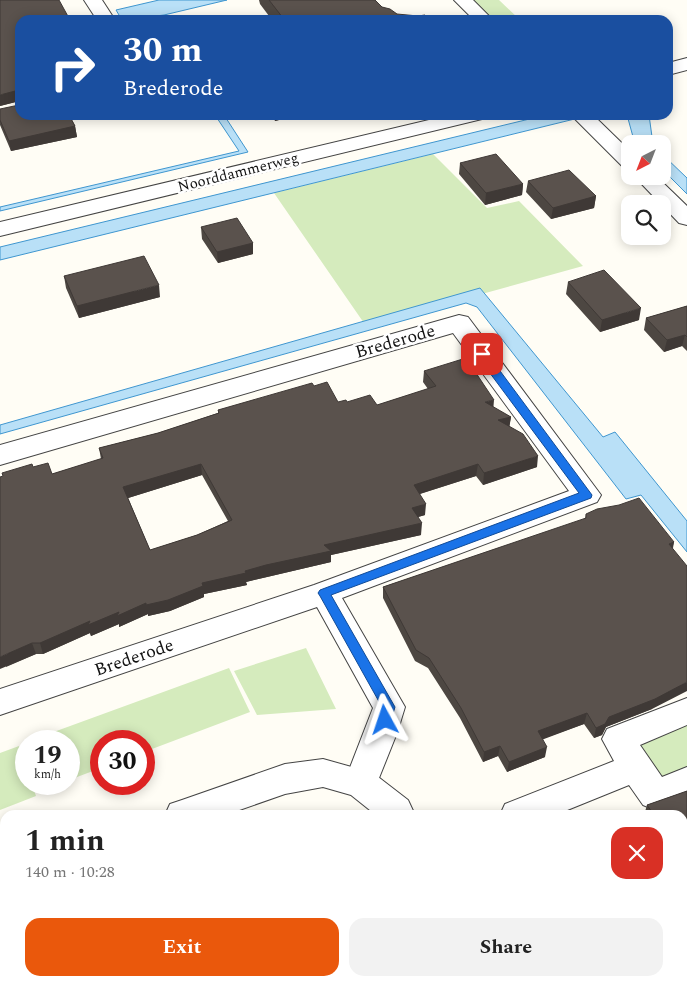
<!DOCTYPE html>
<meta charset="utf-8">
<style>
:root{--surface:#fff;--page:#f2f2f2;--text:#222;--muted:#767676;--accent:#ea580c}
body{margin:0;font-family:Spectral,serif;background:var(--page);color:var(--text);height:100vh;display:flex;flex-direction:column;font-size:19px;white-space:nowrap}
*{box-sizing:border-box;margin:0}
p{font-size:16px;color:var(--muted)}
.icon{flex:none;width:28px;height:28px;fill:none;stroke:currentColor;stroke-width:2;stroke-linecap:round;stroke-linejoin:round}
.map{position:relative;flex:1;overflow:hidden}
.sheet{position:absolute;left:0px;top:810px;width:688px;height:176px;display:flex;flex-direction:column;background:var(--surface);border-radius:15px 15px 0 0;box-shadow:0 2px 12px #0003}
.sheet>*{flex:none}
.hud{position:absolute;left:15px;top:15px;width:658px;height:105px;border-radius:15px;box-shadow:0 2px 12px #0003;background:#1a4fa0;color:#fff;overflow:hidden}
.needle{width:32px;rotate:222deg}
.controls{position:absolute;left:621px;top:135px;display:grid;gap:10px}
.controls a{display:grid;place-items:center;width:50px;height:50px;border-radius:10px;background:var(--surface);box-shadow:0 2px 12px #0003;font-size:25px}
.speed{position:absolute;left:15px;top:730px;display:flex;gap:10px;font-size:25px;font-weight:700;text-align:center}
.speed>*{display:grid;place-content:center;width:65px;height:65px;border-radius:50%;background:var(--surface);box-shadow:0 2px 12px #0003;line-height:1}
.speed small{font-size:12px;font-weight:400}
.speed .limit{border:8px solid #d22;background:#fff;color:#111}
.pin{position:absolute;display:grid;place-items:center;width:42px;height:42px;color:#fff;margin:-21px;border-radius:10px;box-shadow:0 2px 8px #0006}
.me{position:absolute;width:55px;margin:-28px;rotate:355deg;stroke-linejoin:round;filter:drop-shadow(0 0 4px #0008)}
.turn{display:flex;align-items:center;gap:18px;height:105px;padding:0 25px;font-size:22px}
.turn .icon{width:65px;height:65px;stroke-width:2.5}
.turn b{display:block;font-size:35px;line-height:42px}
.round{display:grid;place-items:center;flex:none;width:52px;height:52px;border-radius:15px;background:var(--page)}
.headline{display:flex;align-items:center;justify-content:space-between;height:85px;padding:0 25px}
h1{font-size:30px;font-weight:700;line-height:38px}
.primary-button{display:flex;gap:10px;margin-top:auto;padding:10px 25px}
.primary-button a{flex:1;height:58px;border-radius:15px;background:var(--accent);color:#fff;font-size:20px;font-weight:700;line-height:58px;text-align:center}
.primary-button a+a{background:var(--page);color:var(--text)}
.map>svg:first-child{display:block}
</style>
<div class="map">
<svg width="687" height="986" viewBox="0 0 687 986">
<rect width="100%" height="100%" fill="#fffdf5"/>
<path fill="#d5ebbd" d="M472,0h27l21,20h-27z
M433,154l54,54 32,-7 64,65 -217,60 -92,-133z
M306,648l30,61 -79,6 -23,-44z
M229,668l21,44 -106,40v-11h-43v27l-32,12v-39h-40z
M687,717v61l-31,12 -32,-49z
M19,746l7,21v17h6l4,12 -36,14v-57z"/>
<path fill="#b9e0f7" stroke="#3f96cf" d="M159,0h68l-63,15 -24,3 1,2h-19l-6,-10z
M215,115h9l24,37 -248,59v-4l239,-56z
M546,115h45l-591,145v-13z
M627,115h22l4,29h-18z
M663,155l24,23v16l-24,-24z
M480,288l123,149 12,-5 72,89v31l-46,-57 -15,4 -149,-192 -11,-4 -466,131v-9z"/>
<g fill="none" stroke-linecap="round" stroke-linejoin="round">
<g stroke="#444" stroke-width="2">
<path id="minor" d="M84,0h18l13,20h-18z
M571,115h22l37,36v18l-7,-2z
M634,176h22l31,30v19l-8,-2z
M459,315l9,2 133,178 -4,7 -255,96 63,109 -8,26 -24,60 -12,5 -12,-5 -5,-10 29,-75 -56,-101 -317,108v-26l314,-104 255,-94 -116,-158 -453,132v-20z
M687,698v27l-47,20 22,32 25,-10v30l-32,13 -12,-5 -14,-20 -74,30h-55l5,-11 109,-43 -12,-22 5,-10z"/>
</g>
<g stroke="#444" stroke-width="2">
<path id="tertiary" d="M454,0h19l20,20h-19z
M687,58v12l-19,5v-12z
M450,115h35l-3,4 -482,117v-14z
M323,759l50,14 35,27 7,15h-39l-25,-20 -28,-8 -38,7 -60,21h-60l5,-11 12,-4 103,-36z
M5,861v32l-5,2v-32z
M465,981h38l2,5h-38z"/>
</g>
<use href="#minor" fill="#fff" fill-rule="evenodd"/>
<use href="#tertiary" fill="#fff" fill-rule="evenodd"/>
</g>
<path fill="#4d4742" fill-rule="evenodd" d="M259,0h116l7,7 15,7 -125,6 -12,-16z
M20,20l55,106 2,11 -66,14 -11,-26v-5l19,-15v-4l-19,5z
M272,115h27l-24,6z
M460,163l63,21 -1,11 -37,10 -26,-31z
M528,181l68,15 -2,12 -43,11 -25,-27z
M201,227l52,16v11l-35,9 -16,-24z
M64,276l96,21 -81,21 -13,-30z
M568,282l71,38 -39,12 -34,-38z
M687,306v45l-5,-5 -18,6 -20,-22 2,-12z
M424,371l87,46 -2,10 28,40 -54,18 -7,-9 -56,18 5,21 -7,2 3,18 -90,20v7l-64,15 -21,5 1,3 -43,9v3l-34,14 -22,5v-2l-29,13v-3l-28,12 -1,-3 -47,21h-7l-30,13 27,-200 19,7 49,-15 -2,-11 59,-15 60,-20v-3l96,-24 24,16 39,3 51,-16 -5,-7zM202,475l26,46 -31,14 -47,15 -22,-52z
M586,514l88,28 -1,6 -21,161 -46,18 -4,8 -8,3 -10,-14 -42,15 3,18 -38,15 -9,-16 -15,6 -23,-44 -32,-50 -13,-7 -32,-63v-11l202,-68z
M687,791v195h-69l-1,-5h65v-166h-38l3,-10z"/>
<path fill="#3f3936" d="M19,90l1,11 -20,5v-11z
M254,115h17l-16,4z
M275,115h24l-24,6z
M75,126l2,11 -66,14 -2,-10z
M523,184l-1,11 -37,10 1,-12z
M596,196l-2,12 -43,11 2,-11z
M253,243v11l-35,9 -1,-11z
M159,285l1,12 -81,21 -2,-12z
M641,308l-2,12 -39,12 2,-12z
M685,335l-3,11 -18,6 3,-12z
M494,400l-1,12 -8,-10z
M511,417l-2,12 -11,-9z
M538,456l-1,11 -54,18 1,-12z
M201,464l1,11 -77,24 -2,-12z
M478,464l-2,12 -63,20 1,-11z
M426,504l-1,11 -14,4 1,-11z
M422,523l-1,12 -90,20v7l-64,15 -21,5 1,3 -43,9v3l-34,14 -22,5v-2l-29,13v-3l-28,12 -1,-3 -47,21 -3,-11 50,-22 56,-18 56,-20 43,-12 79,-26z
M674,542l-3,11 -2,-9z
M32,643l4,11 -36,15v-12z
M687,682v9l-35,18 -46,18 -4,8 -8,3 2,-10 13,-11z
M587,713l-3,11 -48,18 2,-11z
M500,746l-2,10 -15,6 1,-10z
M547,747l-2,10 -38,15 2,-10z
M210,981h9l1,5h-26z
M176,982l1,4h-9z"/>
<path fill="#5a524d" stroke="#3f3936" fill-rule="evenodd" d="M0,0h59l11,20h-50v95h49l6,11 -66,15 -9,-21v-11l19,-4v-15l-19,5z
M269,0h106l7,7 8,2 7,5 21,2 7,-1 5,5h-157l10,-2z
M496,154l27,30 -37,9 -26,-30z
M569,170l27,26 -43,12 -25,-27z
M237,218l16,25 -36,9 -16,-25z
M144,256l15,29 -82,21 -13,-30z
M604,270l37,38 -39,12 -34,-38z
M687,306v31l-2,-2 -18,5 -21,-22z
M466,358l28,42 -9,2 26,15 -13,3 25,14 15,22 -54,17 -6,-9 -64,21 12,19 -14,4 10,15 -98,22 7,6 -65,14 -21,6 1,2 -44,10 1,3 -35,14 -22,5v-2l-29,13 2,-4 -31,13 2,-4 -50,22h-8l-32,14v-180l3,-1 -1,-3 30,-9 1,3 15,-4 4,11 51,-16 -4,-10 59,-15 61,-20 -1,-3 94,-27 2,3 13,-4 11,20 8,-2 1,2 23,-7 7,10 59,-19 -12,-15zM201,464l31,56 -35,15 -47,15 -27,-63z
M639,498l35,44 -5,2 18,22v116l-32,17 -46,18 -4,7 -9,4 -9,-15 -49,18 9,16 -38,15 -9,-16 -16,6 -23,-44 -32,-50 -13,-8 -33,-63 203,-69v-4l11,-5 22,-4z
M687,791v195h-63l-1,-5h59v-166h-28l-7,-10z
M23,981h187l-16,5h-16l-2,-4 -8,4h-144z
M345,981h27l2,5h-41z"/>
<path fill="#1a73e8" stroke="#114b97" d="M482,351l4,1 106,143 -1,3 -260,97 64,112 -5,17 -5,1 -5,-1 -2,-4 4,-13 -62,-111 -2,-3 2,-3 259,-97 -101,-136 -1,-3 1,-2z"/>
<g text-anchor="middle" stroke-width="5" stroke-linejoin="round" paint-order="stroke">
<g font-size="15" fill="#111" stroke="#fff">
<text transform="translate(238 172) rotate(-14)" y="5">Noorddammerweg</text>
</g>
<g font-size="18" fill="#111" stroke="#fff">
<text transform="translate(395 341) rotate(-16)" y="6">Brederode</text>
<text transform="translate(134 657) rotate(-19)" y="6">Brederode</text>
</g>
</g>
</svg>
<div class="controls">
<a><svg class="needle" viewBox="-14 -14 28 28"><path d="M0-13l5 13h-10z" fill="#e53935"/><path d="M0 13l5-13h-10z" fill="#767676"/></svg></a>
<a><svg class="icon" aria-label="search" viewBox="0 0 24 24"><circle cx="10" cy="10" r="6"/><path d="M15 15l6 6"/></svg></a>
</div>
<div class="speed"><div>19<small>km/h</small></div><div class="limit">30</div></div>
<div class="pin" style="left:482px;top:354px;background:#d93025"><svg class="icon" aria-label="arrive" viewBox="0 0 24 24"><path d="M6 21V4h12l-3 4 3 4H6"/></svg></div>
<svg class="me" style="left:385px;top:720px" viewBox="-20 -20 40 40"><path d="M0-17L14 15 0 8-14 15z" fill="#1a73e8" stroke="#fff" stroke-width="4"/></svg>
<div class="hud">
<div class="turn"><svg class="icon" aria-label="right" viewBox="0 0 24 24"><path d="M7 20v-9h11M14 6l5 5-5 5"/></svg><div><b>30 m</b>Brederode</div></div>
</div>
<section class="sheet">
<div class="headline"><div><h1>1 min</h1><p>140 m · 10:28</p></div><a class="round" style="background:#d93025;color:#fff"><svg class="icon" aria-label="close" viewBox="0 0 24 24"><path d="M6 6l12 12M18 6L6 18"/></svg></a></div>
<div class="primary-button"><a>Exit</a><a>Share</a></div>
</section>
</div>
